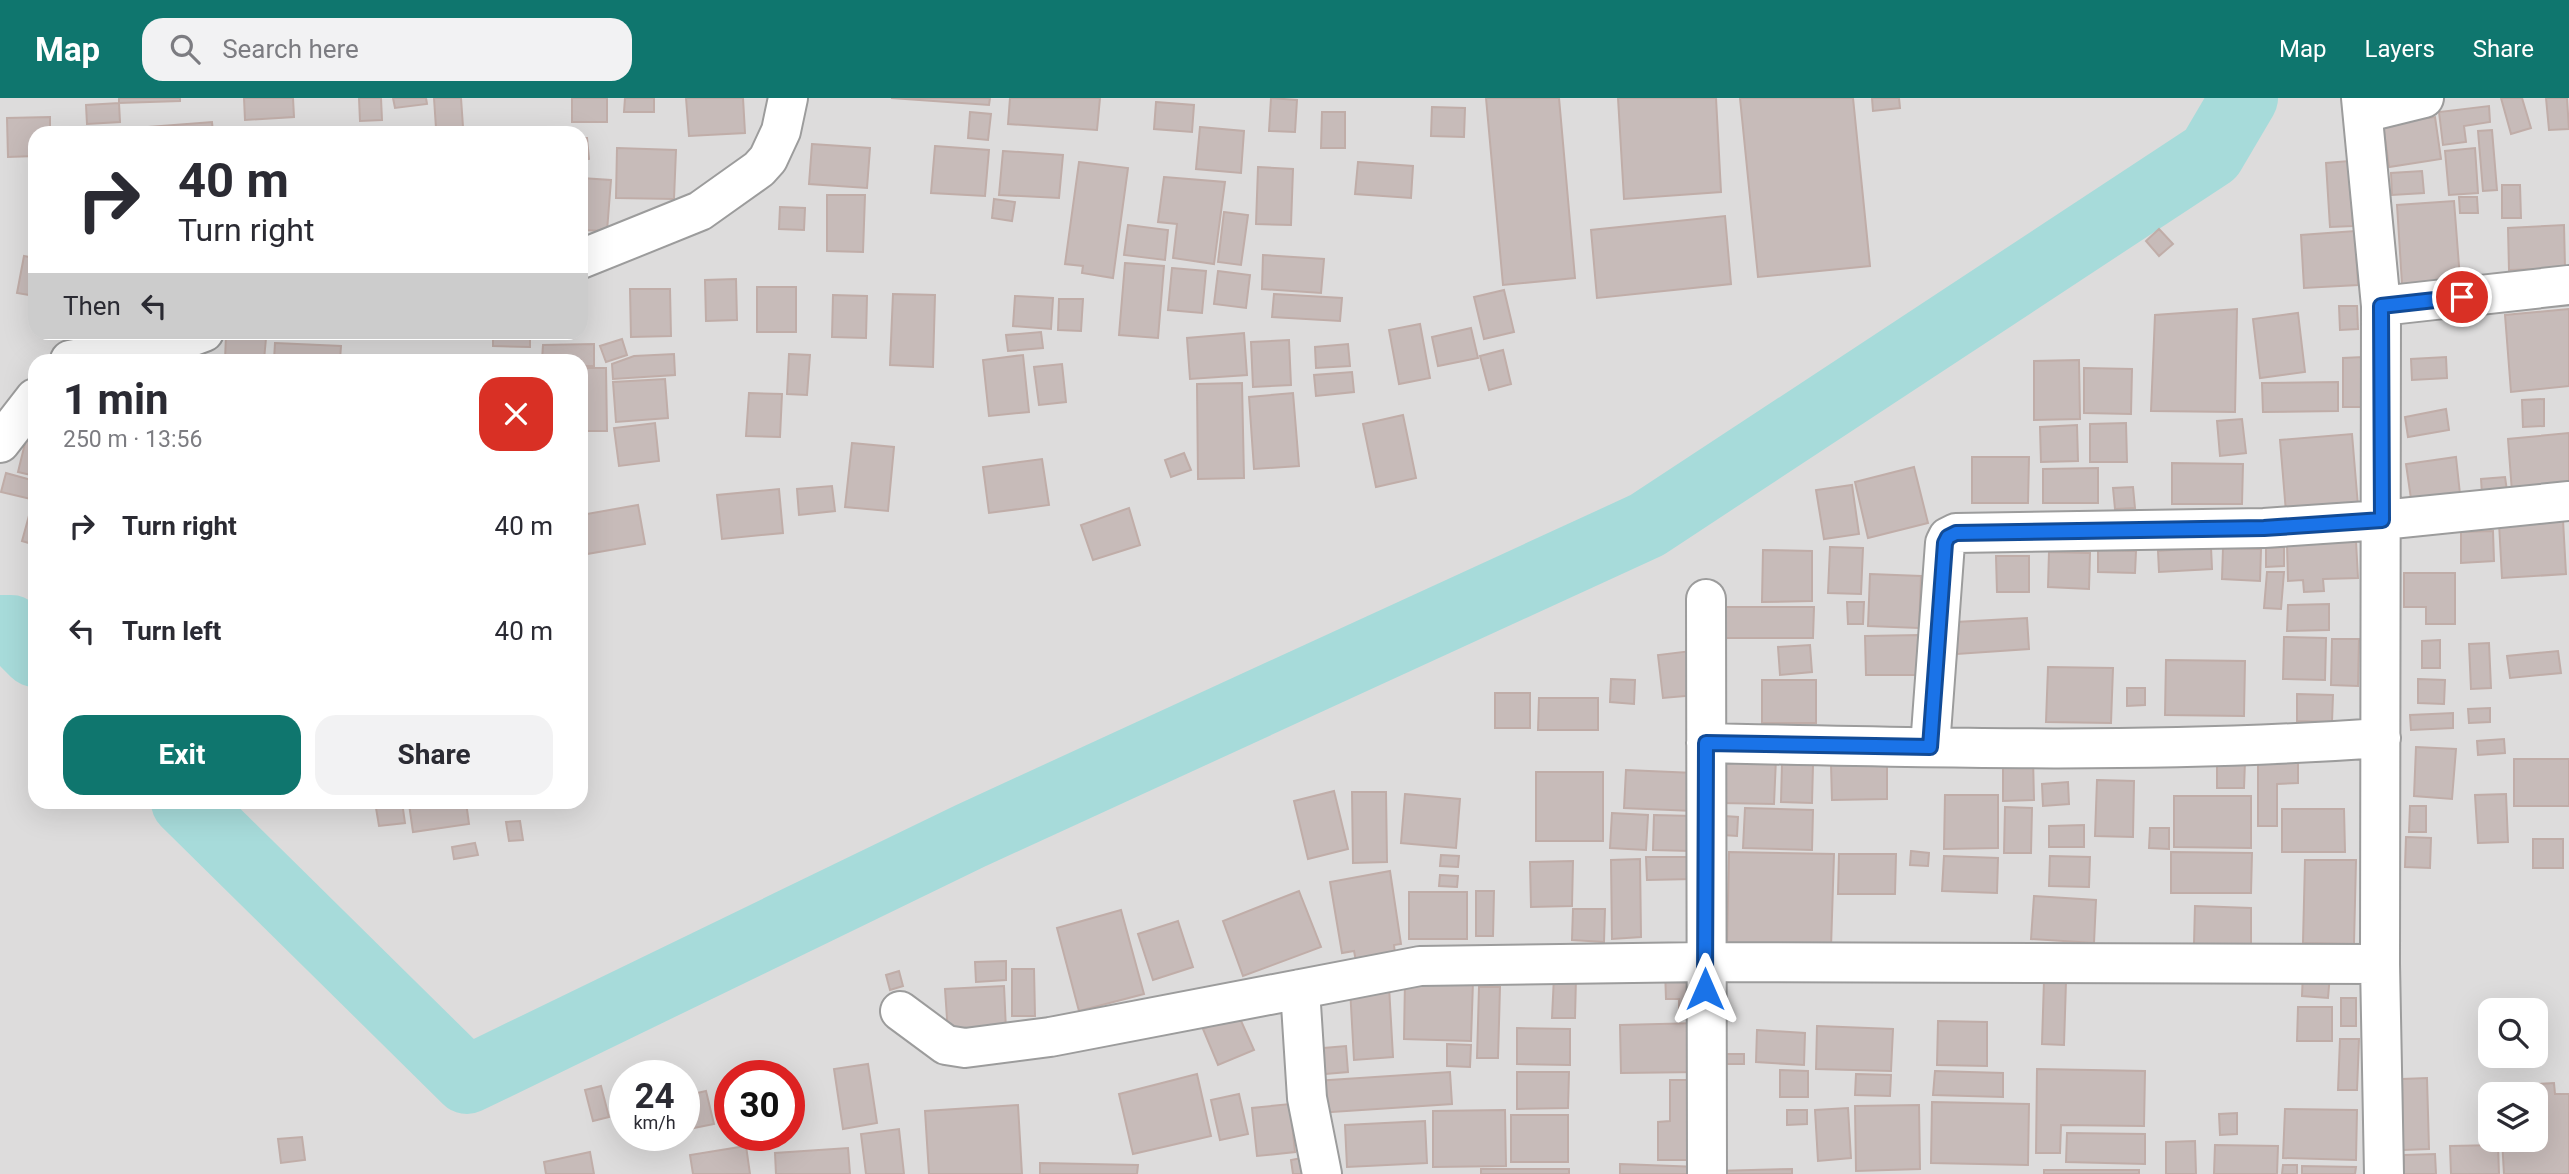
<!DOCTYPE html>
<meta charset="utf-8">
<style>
:root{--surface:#fff;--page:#f2f2f3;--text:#2b2b33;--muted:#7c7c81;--accent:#0f766e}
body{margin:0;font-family:Roboto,sans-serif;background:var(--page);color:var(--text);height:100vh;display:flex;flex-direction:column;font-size:26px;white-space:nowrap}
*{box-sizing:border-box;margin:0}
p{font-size:23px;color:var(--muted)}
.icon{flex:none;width:38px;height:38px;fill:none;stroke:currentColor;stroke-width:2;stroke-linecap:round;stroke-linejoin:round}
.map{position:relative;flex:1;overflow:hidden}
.drawer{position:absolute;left:28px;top:256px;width:560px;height:455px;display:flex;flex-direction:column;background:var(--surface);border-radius:21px;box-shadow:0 7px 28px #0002}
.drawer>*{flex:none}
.top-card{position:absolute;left:28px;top:28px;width:560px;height:214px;border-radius:21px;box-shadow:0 7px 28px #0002;background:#fff;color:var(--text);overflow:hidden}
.tools{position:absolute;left:2478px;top:900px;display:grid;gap:14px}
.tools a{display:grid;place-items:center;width:70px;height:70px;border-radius:14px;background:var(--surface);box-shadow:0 7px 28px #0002;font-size:35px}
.speed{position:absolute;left:609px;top:962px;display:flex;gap:14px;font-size:35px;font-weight:700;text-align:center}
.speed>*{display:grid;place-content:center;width:91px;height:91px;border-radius:50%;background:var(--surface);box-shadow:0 7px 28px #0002;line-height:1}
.speed small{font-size:18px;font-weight:400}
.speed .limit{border:10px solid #d22;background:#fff;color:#111}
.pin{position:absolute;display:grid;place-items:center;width:60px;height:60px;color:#fff;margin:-30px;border:4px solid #fff;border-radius:50%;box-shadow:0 2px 7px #0007}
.me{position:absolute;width:77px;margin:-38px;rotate:0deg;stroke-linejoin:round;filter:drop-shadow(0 0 5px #0008)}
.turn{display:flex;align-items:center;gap:24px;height:147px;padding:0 35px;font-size:32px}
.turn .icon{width:91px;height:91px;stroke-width:2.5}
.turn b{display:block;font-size:49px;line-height:60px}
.then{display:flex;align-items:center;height:66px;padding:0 35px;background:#0003;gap:14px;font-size:26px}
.round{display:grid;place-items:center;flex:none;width:74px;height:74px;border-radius:21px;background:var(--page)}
.headline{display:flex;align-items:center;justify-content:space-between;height:119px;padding:0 35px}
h1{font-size:42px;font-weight:700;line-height:52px}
.action{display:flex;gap:14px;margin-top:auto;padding:14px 35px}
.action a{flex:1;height:80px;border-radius:21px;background:var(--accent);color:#fff;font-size:28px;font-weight:700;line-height:80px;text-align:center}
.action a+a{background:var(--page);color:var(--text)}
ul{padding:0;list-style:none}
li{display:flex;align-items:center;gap:21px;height:105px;padding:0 35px}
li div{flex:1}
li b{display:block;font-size:26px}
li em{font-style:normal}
header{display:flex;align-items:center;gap:42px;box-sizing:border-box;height:98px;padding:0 35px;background:var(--accent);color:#fff}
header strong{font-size:33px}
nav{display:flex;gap:38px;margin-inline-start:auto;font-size:24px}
.search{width:490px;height:63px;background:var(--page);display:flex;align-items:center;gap:18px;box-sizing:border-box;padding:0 24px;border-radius:21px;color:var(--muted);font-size:26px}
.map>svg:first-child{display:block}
</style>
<header>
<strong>Map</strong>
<div class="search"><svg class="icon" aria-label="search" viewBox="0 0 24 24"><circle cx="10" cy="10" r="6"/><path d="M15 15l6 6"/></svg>Search here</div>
<nav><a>Map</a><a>Layers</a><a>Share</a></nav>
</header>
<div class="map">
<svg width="2569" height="1076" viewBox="0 0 2569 1076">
<rect width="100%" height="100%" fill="#efe9e5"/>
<path fill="#dddcdc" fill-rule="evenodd" d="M0,0h2569v1076h-2569zM35,35h546v199h-546zM35,262h546v442h-546zM2490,912h46v45h-46zM625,978h59v60h-59zM730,978h59v60h-59zM2490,996h46v45h-46z"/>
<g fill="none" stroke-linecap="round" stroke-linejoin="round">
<path stroke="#a7dbda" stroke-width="68" d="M0,531h11l24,24
M185,704l282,278 503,-244 677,-311 564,-371 33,-56"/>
</g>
<path fill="#c7bbb9" stroke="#c0ada8" stroke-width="2" d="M119,0h61v3l-61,2z
M244,0h49l1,19 -49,3z
M359,0h22l1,22 -22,1z
M393,0h33l1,6 -32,4z
M434,0h27l2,29 -27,1z
M572,0h35v24h-35z
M625,0h29v14h-30z
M686,0h57l2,35 -56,3z
M891,0h99l-1,7z
M1010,0h90l-3,32 -89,-6z
M1271,0l26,2 -2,32 -26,-1z
M1486,0h73l16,180 -72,7z
M1618,0h98l5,94 -97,7z
M1740,0h113l17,168 -112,11z
M1872,0h27l1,10 -27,3z
M2501,0h21l9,30 -20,6z
M2546,0h21l2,31 -20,1z
M1156,4l38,3 -2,27 -38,-3z
M119,5l1,19 -33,2 -1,-19z
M2489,8l1,16 -26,4 2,16 -23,3 -4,-33z
M1432,9l33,1 -1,29 -33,-1z
M970,14l21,2 -3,26 -20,-2z
M1322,14h23v36h-24z
M50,19v16h-15v23l-27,1 -1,-39z
M2435,19l6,42 -52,8 -6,-43z
M212,24l1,11h-64v-6z
M1200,29l44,4 -3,42 -45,-4z
M2492,32l5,60 -14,1 -5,-60z
M581,40h6l2,21 -8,1z
M812,46l58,4 -3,40 -58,-4z
M935,48l54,4 -4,46 -54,-3z
M617,50l59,2 -2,49 -58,-1z
M2475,50l3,45 -29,2 -4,-44z
M1003,53l60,4 -4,43 -60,-3z
M2349,63l4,65 -23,1 -4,-64z
M1079,64l49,6 -15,110 -31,-5 1,-7 -18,-2z
M1358,64l55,4 -2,32 -56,-4z
M1258,69l35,2 -2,56 -35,-1z
M2422,73l2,22 -32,2 -1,-22z
M1164,79l61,5 -11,82 -41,-6 4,-34 -19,-2z
M581,80l30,2 -4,51 -26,-1z
M2502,87h18l1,33h-19z
M827,97h38l-2,57 -36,-1z
M2459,99h18l1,16h-18z
M994,101l21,3 -3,19 -20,-3z
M2454,103l6,78 -58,5 -5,-79z
M780,109l25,1 -1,22 -25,-1z
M1224,114l24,3 -7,50 -23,-3z
M1725,118l6,68 -134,14 -6,-68z
M1128,127l40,5 -3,30 -41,-5z
M2564,127l1,43 -56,2 -1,-42z
M2159,131l14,15 -14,12 -13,-15z
M2355,133l3,54 -54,3 -3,-53z
M1263,157l61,4 -3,34 -59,-4z
M24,158l11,2v38l-18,-3z
M1125,165l39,3 -6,72 -39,-3z
M1172,170l34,3 -4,42 -34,-3z
M1218,173l32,4 -4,33 -32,-4z
M736,181l1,41 -31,1 -1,-41z
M757,189h39v45h-39z
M630,191h40l1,47 -40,1z
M1504,192l10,42 -30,7 -10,-42z
M893,196l42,1 -2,72 -43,-2z
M1274,196l68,4 -2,23 -68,-4z
M833,197l34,1 -1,42 -34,-1z
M1015,198l38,2 -2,31 -38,-3z
M1059,201h24l-2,32 -23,-1z
M2339,208h18l1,23 -18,1z
M2237,211l-2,103 -84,-1 4,-96z
M2569,211v77l-58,6 -6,-77z
M2298,215l7,59 -45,6 -7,-59z
M1420,226l10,54 -31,6 -10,-54z
M1471,230l7,30 -40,8 -6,-29z
M493,234h37v15l-37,-1z
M1041,234l2,16 -35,3 -2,-16z
M1244,235l3,42 -57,4 -3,-41z
M226,237l40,3 -2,22h-39z
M622,241l5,16 -21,7 -6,-16z
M1289,242l2,45 -38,2 -2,-45z
M275,245l66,3 -1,14h-66z
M594,246v22h-13v-6h-39l1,-15z
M1348,246l2,22 -34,2 -1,-21z
M1503,252l8,34 -22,6 -9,-34z
M674,256l1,21 -62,4 -1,-15 22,-8z
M789,256l21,1 -3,40 -20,-1z
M1023,257l6,57 -40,4 -6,-56z
M2363,259l1,50h-21v-49z
M2446,259l1,21 -35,2 -1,-21z
M2079,262l1,59 -46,1v-59z
M1062,266l4,38 -27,3 -5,-38z
M581,270h25l1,63h-26z
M2084,270l48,1 -1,45 -47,-1z
M1352,274l2,20 -38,4 -2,-21z
M665,281l3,39 -52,4 -3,-40z
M2338,284v29l-75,1 -1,-29z
M1242,285l2,95 -46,1 -1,-95z
M749,295l33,1 -2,43 -34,-1z
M1293,295l6,73 -45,3 -5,-72z
M2544,301v27l-21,1 -1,-27z
M2446,311l3,21 -41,7 -3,-20z
M1403,317l13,63 -40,9 -13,-63z
M2242,321l4,34 -26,3 -3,-35z
M655,325l4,38 -40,5 -5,-38z
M2126,325l1,39h-37v-38z
M2077,327l1,36 -37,1 -1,-35z
M2569,335v53l-57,6 -4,-53z
M2352,336l6,72 -72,6 -6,-72z
M27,337l8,2v39l-17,-4z
M852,345l42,4 -6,64 -43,-4z
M1184,355l7,17 -20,7 -6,-17z
M1972,359h57l-1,46h-56z
M2456,359l4,37 -49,5 -5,-35z
M1042,361l7,46 -60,8 -6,-46z
M2172,365l71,1 -1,40h-70z
M1914,369l14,56 -60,15 -13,-56z
M2098,370v35h-55v-34z
M6,375l29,8v19l-34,-8z
M2505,379l2,14 -25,3 -1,-15z
M1852,387l7,49 -35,5 -8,-49z
M832,388l3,25 -36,4 -2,-26z
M2133,389l2,21 -20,1 -2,-21z
M779,391l4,44 -61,6 -5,-44z
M33,403l2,1v43l-13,-4z
M638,407l7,39 -58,10 -6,-39z
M1129,410l11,37 -47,15 -12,-35z
M2563,422l3,54 -64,4 -3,-55z
M2493,433l1,30 -33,2v-31z
M2356,443l2,37 -35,1 1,12 -20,1 -1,-12 -15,1 -1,-37z
M1830,449l33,1 -2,46 -33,-1z
M2211,449l1,22 -53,3 -1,-21z
M2284,449v19l-18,1v-19z
M2223,450l38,1 -1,32 -38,-2z
M1763,452l49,1v50l-50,1z
M2098,452l38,1 -1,22 -37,-1z
M2049,454l41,1 -1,36 -41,-2z
M1996,458h33v36h-32z
M2267,474h17l-3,37 -17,-1z
M2404,475h51v51h-29v-17h-22z
M1870,476l51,2 -2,52 -51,-2z
M1847,504h17l-1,22h-15z
M2329,506v26l-42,1 1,-26z
M1723,509h91l-1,31h-90z
M2027,520l2,31 -72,5 -1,-32z
M1919,537v40h-53l-1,-39z
M2284,539l42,1 -1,42 -42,-1z
M2332,541h27l-1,47 -27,-1z
M2440,542v28h-18v-27z
M2489,545l2,45 -20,1 -2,-45z
M1810,547l2,27 -32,3 -2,-28z
M1691,553l5,44 -33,3 -5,-43z
M2558,553l3,22 -51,5 -3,-22z
M2166,562l79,1 -1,55 -79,-1z
M2048,569l65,1 -2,55 -65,-1z
M1611,581l24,1 -1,24 -24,-2z
M2418,581l27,1 -1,24 -26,-1z
M1762,582h54v43h-54z
M2127,590h18v17l-18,1z
M1495,595h35v35h-35z
M2297,596l36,1 -1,27 -35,-1z
M1539,600h59v32h-60z
M2490,610v14l-21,1 -1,-14z
M2453,615v15l-42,2 -1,-15z
M2504,641l1,14 -27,2 -1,-14z
M2416,649l40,2 -4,50 -38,-3z
M1722,659l54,1 -2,46 -53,-1z
M2033,660l1,42 -31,1v-42z
M2514,661h55v47h-55z
M2258,662h40v23l-21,1v42h-19z
M2217,663h28l-1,27h-27z
M1887,665v36l-55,1 -1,-36z
M1782,666l31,1 -1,38 -31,-1z
M1626,672l68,3 -1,38 -69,-3z
M1536,674h67v69h-67z
M2097,682l37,1 -1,56 -38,-1z
M2068,684l1,22 -26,2 -1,-22z
M1334,693l14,58 -40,10 -14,-58z
M1352,694h34l1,70 -34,1z
M1405,696l55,5 -4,49 -55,-5z
M2506,696l2,48 -30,1 -3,-48z
M1945,697h53v53l-54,1z
M2174,698h77v52l-77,-1z
M375,704h27l3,21 -26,3z
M418,704h48l3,22 -56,8 -4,-28z
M2410,708h16v26h-17z
M2005,709l27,1 -1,45h-27z
M1745,710l68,2 -1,40 -69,-2z
M2282,711h62l1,43h-63z
M1612,715l36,2 -2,35 -36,-2z
M1654,717l38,1 -1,35 -38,-1z
M1724,718l14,1 -1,19 -14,-1z
M520,723l3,19 -14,1 -3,-19z
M2084,727v22h-35v-21z
M2150,730h19v21l-20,-1z
M2406,739l25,1 -1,30 -25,-1z
M2533,741h30v29h-30z
M475,745l3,12 -24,4 -2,-12z
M1911,753l18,2 -1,13 -18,-1z
M1729,754l105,2 -3,94 -104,-2z
M2171,754l81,1 -1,40h-80z
M1839,756h57l-1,40h-57z
M1441,757l18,1 -1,11 -18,-1z
M1944,758l54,2 -1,35 -55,-2z
M2050,758l40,1 -1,30 -40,-1z
M1646,759h47v22l-46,1z
M1640,761l1,78 -29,2 -1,-79z
M2305,762h51l-2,84 -51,-1z
M1573,763l-1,45 -41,1 -1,-45z
M1390,773l11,73 -7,1 1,9 -39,7 -2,-10 -12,2 -12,-71z
M1440,777l18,1 -1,11 -18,-1z
M1299,793l22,56 -78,29 -20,-55z
M1476,793h18l-1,45h-17z
M1409,794h58v47h-58z
M2034,798l62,4 -2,43 -63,-4z
M2195,808l56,2v37l-57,-1z
M1573,811h32l-1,33 -32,-2z
M1121,812l23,84 -65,17 -22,-83z
M1178,823l15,46 -40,13 -15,-46z
M1006,863v19l-30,2 -1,-20z
M1012,871h22l1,47h-23z
M1665,872h31v48h-17v-19h-13z
M899,873l4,15 -13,4 -4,-15z
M2303,874l27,2 -2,24 -26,-2z
M1554,878l22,1 -1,41h-23z
M1405,882l68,1 -2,60 -67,-2z
M2044,882l22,1 -2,64 -22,-1z
M1004,888l2,44 -58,3 -3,-44z
M1389,888l4,71 -39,3 -4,-72z
M1479,889h21l-2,71h-21z
M2341,900h15v28h-15z
M2298,909h34v34h-35z
M1238,916l16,36 -36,15 -15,-36z
M1938,923l49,1v44l-50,-1z
M1698,925l1,49 -78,1 -1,-48z
M1817,928l76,3 -2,42 -75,-2z
M1517,930l53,1v36l-53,-1z
M1757,932l48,3 -1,32 -48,-3z
M2340,941h19l-2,51h-19z
M1447,946l24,1 -1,22 -23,-1z
M1346,948l2,26 -34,3 -2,-26z
M1721,956h23v10h-23z
M868,966l9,59 -34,6 -9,-60z
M2037,971l108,2 -1,55 -83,-1 -1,28h-24z
M1780,972l28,1v26h-28z
M1935,973l68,2v24l-70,-2z
M1450,974l2,32 -135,9 -2,-32z
M1517,974h52l-1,36 -51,1z
M1197,976l14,62 -78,18 -14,-60z
M1856,976l35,1 -1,21 -35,-1z
M2427,980l2,71 -26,1 -1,-71z
M1670,982h28l-1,80h-39v-38l12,-1z
M2554,985l1,11h14v80h-65l-2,-35h34v-45h-14v-9z
M601,988l8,31 -16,4 -8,-31z
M706,993l8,33 -30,6v-34z
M1239,996l9,40 -28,6 -9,-40z
M1932,1004l97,2 -1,61 -97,-2z
M1290,1006l5,48 -38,4 -5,-48z
M1018,1007l4,69h-93l-4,-63z
M1919,1007l1,64 -64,2 -1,-65z
M1848,1010l3,50 -33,3 -3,-51z
M2285,1011l72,1 -1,50 -73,-2z
M1505,1012l1,56 -73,1v-56z
M1787,1012h20v14l-20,1z
M2237,1015v21l-17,1 -1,-21z
M1511,1017h57v47h-57z
M1425,1023l2,42 -80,4 -2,-42z
M899,1031l5,45h-38l-5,-40z
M2067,1035l78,1v30l-79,-2z
M302,1039l3,23 -24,3 -3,-24z
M2195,1043l1,33h-30v-32z
M2215,1047l63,1 -1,28h-63z
M2498,1047l1,29h-48l-1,-28z
M746,1048l4,28h-57l-3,-19z
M848,1050l2,26h-74l-1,-21z
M590,1054l4,22h-48l-2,-12z
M2435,1056l1,20h-32v-19z
M1307,1059l3,17h-17l-2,-14z
M1040,1065l98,2 -1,9h-97z
M1620,1066l79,3v7h-79z
M2283,1067h14v9h-15z
M2302,1068l54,1 -1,7h-53z
M1481,1071h88v5h-88z
M1792,1071v5h-78v-3z
M2044,1072h95v4h-95z"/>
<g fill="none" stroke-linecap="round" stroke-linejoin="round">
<g stroke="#9c9c9c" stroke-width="42">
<path id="minor" d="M2361,0l20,208 -1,658 4,210
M2363,15l61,-15
M581,161l119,-48 59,-42 9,-10 13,-28 7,-33
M2381,208l188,-21
M70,262l118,-22 16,-6
M0,345l35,-45
M1706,501l1,575
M1706,645c225,5 450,11 675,-5
M1930,649l15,-204 3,-6 8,-4 308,-5 118,-8 187,-19
M1300,891l7,109 15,76
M900,913l46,34 19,3 85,-11 370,-71 285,-4 675,2"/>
</g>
<use href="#minor" stroke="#fff" stroke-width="38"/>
</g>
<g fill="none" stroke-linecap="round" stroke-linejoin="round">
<g stroke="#114b97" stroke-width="18">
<path id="route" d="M1705,891l1,-246 224,4 15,-204 3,-6 8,-4 308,-5 118,-8 -1,-214 81,-9"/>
</g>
<use href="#route" stroke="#1a73e8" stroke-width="12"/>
</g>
</svg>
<div class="tools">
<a><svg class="icon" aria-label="search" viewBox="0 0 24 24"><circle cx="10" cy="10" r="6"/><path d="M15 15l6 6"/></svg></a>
<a><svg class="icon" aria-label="layers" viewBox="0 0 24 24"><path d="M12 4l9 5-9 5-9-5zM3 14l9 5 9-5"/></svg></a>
</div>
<div class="speed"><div>24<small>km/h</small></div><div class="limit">30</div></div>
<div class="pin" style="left:2462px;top:199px;background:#d93025"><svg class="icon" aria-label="arrive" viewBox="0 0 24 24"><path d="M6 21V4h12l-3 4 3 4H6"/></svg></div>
<svg class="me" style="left:1705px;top:891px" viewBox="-20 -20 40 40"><path d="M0-17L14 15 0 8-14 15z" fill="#1a73e8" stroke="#fff" stroke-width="4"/></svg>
<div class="top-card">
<div class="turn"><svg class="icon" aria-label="right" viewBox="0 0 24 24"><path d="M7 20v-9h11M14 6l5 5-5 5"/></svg><div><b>40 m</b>Turn right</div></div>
<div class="then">Then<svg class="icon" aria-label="left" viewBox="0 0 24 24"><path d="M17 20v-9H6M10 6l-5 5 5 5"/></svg></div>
</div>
<section class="drawer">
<div class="headline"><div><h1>1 min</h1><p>250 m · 13:56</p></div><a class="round" style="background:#d93025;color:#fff"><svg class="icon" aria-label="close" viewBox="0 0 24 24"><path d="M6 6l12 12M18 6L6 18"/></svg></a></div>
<ul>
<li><svg class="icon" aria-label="right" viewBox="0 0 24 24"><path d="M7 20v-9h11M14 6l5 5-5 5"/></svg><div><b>Turn right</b></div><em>40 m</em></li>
<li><svg class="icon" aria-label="left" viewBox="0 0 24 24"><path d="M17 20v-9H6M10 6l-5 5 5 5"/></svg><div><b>Turn left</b></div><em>40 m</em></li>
</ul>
<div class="action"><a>Exit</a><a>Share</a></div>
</section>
</div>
